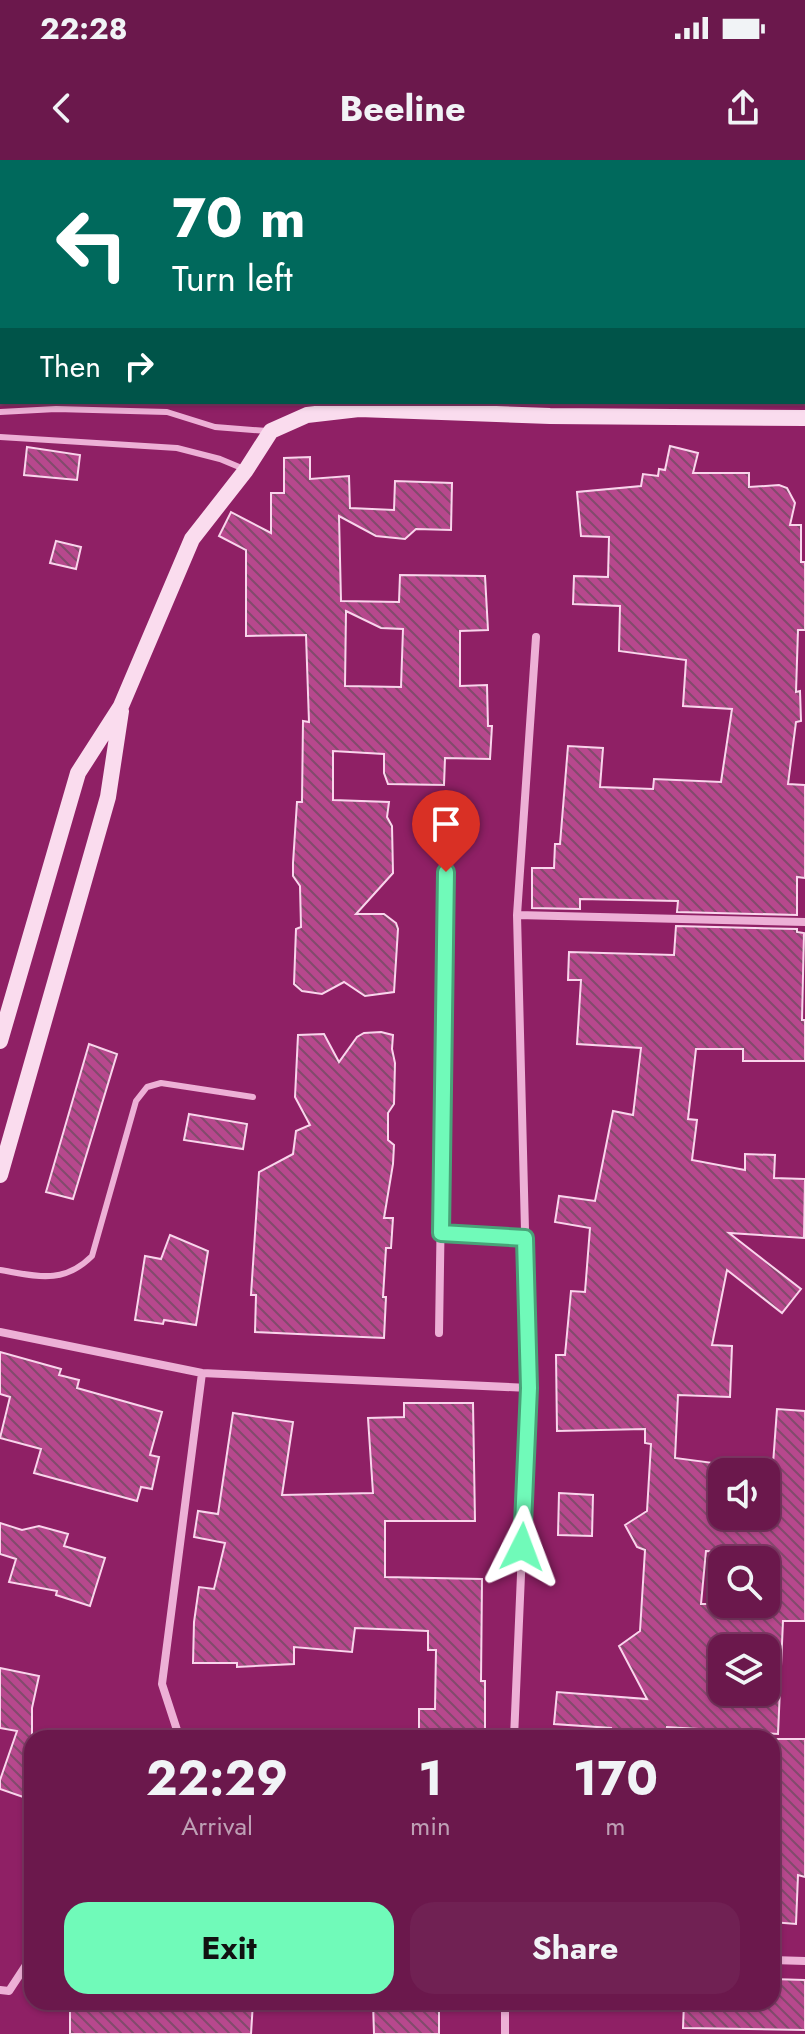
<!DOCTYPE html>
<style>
:root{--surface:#6b184c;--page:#702153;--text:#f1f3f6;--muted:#bea0b5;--line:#7e3764;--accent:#70fab9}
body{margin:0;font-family:Jost,sans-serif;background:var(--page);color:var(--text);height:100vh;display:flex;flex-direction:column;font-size:30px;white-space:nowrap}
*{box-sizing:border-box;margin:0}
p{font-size:26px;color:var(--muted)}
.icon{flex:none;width:44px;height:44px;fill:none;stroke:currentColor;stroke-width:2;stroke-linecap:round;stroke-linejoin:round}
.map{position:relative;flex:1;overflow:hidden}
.details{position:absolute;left:24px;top:1570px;width:756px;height:280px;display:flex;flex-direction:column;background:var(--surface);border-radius:24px;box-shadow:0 2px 6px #0004,0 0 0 2px var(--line)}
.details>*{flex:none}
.hud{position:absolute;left:0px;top:0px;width:806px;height:244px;box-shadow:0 2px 6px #0004,0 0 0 2px var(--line);background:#00695c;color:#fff;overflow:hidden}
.tools{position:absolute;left:708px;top:1298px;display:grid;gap:16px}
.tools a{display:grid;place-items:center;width:72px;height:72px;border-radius:16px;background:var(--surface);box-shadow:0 2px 6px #0004,0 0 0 2px var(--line);font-size:40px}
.pin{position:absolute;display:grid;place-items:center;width:68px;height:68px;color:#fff;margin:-82px -34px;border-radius:50% 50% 50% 0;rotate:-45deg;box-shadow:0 0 8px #0007}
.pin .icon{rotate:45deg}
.me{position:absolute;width:88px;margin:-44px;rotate:3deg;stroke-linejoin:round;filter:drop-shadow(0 0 6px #0008)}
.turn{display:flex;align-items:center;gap:28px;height:168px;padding:0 40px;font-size:36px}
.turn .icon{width:104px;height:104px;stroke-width:2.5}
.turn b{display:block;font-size:56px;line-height:68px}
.then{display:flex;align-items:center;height:76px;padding:0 40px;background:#0003;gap:16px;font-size:30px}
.eta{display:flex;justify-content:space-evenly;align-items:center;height:136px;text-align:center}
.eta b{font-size:48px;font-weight:700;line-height:56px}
.cta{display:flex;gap:16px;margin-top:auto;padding:16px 40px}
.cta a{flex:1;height:92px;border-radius:24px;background:var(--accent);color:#111;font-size:32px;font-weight:700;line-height:92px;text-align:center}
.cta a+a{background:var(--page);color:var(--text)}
.status{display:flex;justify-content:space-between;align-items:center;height:56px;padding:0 40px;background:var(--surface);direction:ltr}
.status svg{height:22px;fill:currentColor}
header{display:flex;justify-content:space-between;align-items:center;height:104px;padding:0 40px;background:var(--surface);font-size:36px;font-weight:700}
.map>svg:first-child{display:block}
</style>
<div class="status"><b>22:28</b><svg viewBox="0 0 49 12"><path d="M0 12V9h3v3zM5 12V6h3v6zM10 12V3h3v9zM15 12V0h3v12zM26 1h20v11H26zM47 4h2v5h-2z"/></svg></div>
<header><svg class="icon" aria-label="back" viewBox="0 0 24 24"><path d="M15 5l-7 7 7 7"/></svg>Beeline<svg class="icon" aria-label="share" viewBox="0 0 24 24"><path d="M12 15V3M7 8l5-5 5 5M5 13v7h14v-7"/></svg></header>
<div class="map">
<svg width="805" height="1874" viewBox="0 0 805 1874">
<defs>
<pattern id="building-back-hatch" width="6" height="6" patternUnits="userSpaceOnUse" patternTransform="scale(2)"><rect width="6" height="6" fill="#b7488d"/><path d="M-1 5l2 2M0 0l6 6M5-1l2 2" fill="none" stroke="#824a6c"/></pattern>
</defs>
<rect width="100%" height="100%" fill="#8f2065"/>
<path fill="url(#building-back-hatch)" stroke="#f9d5ec" stroke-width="2" fill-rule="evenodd" d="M670,286l28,7 -5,20h56v14l30,-2 8,3 8,15 -5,22h11v37h4v68h-7l-2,62 4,-1 1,30 -5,1 -8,62 17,1v93l-8,-1v38l-120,-3 1,-11 -98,-2v10l-48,-1v-40h22l1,-24h5l8,-98 35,2 -3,39 53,2 1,-10 67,3 11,-73 -49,-3 3,-46 -67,-9 1,-45 -47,-2 1,-28 34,1 1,-40 -28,-1 -4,-44 64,-6 2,-12 15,2 1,-7 6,1z
M27,287l53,8 -3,25 -53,-5z
M310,297v22l39,-3 1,32 44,2 1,-29 57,2 -1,47 -35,-1 -11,10 -29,-3 -37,-20 2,85 58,1 1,-27 85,1 3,54 -28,1v55l27,-1 1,41h4l-2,33 -45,-1 -1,27 -56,-1 -4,-11v-19l-51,-3v49l56,2 -2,15 5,9 1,47 -37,41h28l12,9 2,6 -4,63 -29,4 -21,-14 -22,12 -20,-3 -8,-7 2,-55 5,-2 -1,-41 -7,-10v-13l4,-61h5l1,-81 6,1 -3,-87 -60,1v-86l-27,-14 12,-24 40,21v-40h13v-35zM346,451l35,17 22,1 -2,58 -56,-1z
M56,381l25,6 -5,22 -26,-6z
M676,766l121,3v3l7,1 -2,87h3v41h-62v-12h-47l-8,70 9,1 -5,40 53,10v-16l30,1 -1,23 31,1 -1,59 -75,-5 72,56 -19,24 -55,-43 -15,75 20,1 -2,51 -52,-2 -3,63 75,10 1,-6 22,2 4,-55 28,2v210h-22l-5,113 -111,-7 -1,11h-56l1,-10 -57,-4 3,-32 90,7 -28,-53 21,-15 5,-81 -8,-3 -12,-22 22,-14 4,-67 -6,-1v-14l-88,2 -1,-76h9l6,-64 14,1 5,-64 -35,-6 4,-26 36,5 18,-90 20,4 8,-67 -64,-4 4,-64h-13l1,-28 105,3zM722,1312h44v44h-44zM706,1391l60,4v49h-65zM722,1488h44v44h-44z
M381,872l12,3 -1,14 3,14 -1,41 -6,9v27l6,5 -1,19 -9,54h9l-2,30h-5l-3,49h3l-2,41 -129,-6 1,-37h-5l8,-123 34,-18 3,-23 14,-6 -15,-28 3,-62 26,-1 15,28 18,-25 7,-4z
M89,884l28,10 -44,145 -27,-7z
M189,954l58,10 -4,25 -59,-9z
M170,1075l38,16 -12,74 -32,-5 -1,4 -28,-4 10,-64 16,3z
M0,1192l61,17 -2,6 20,5 -2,8 85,24 -12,43 9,2 -7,32 -11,-2 -4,14 -103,-28 7,-24 -41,-11 10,-41 -10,-3z
M404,1243h69l2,118h-90v56l97,2 -1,102h4v57l-66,-1v-28h16l1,-59h-8v-19l-73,-3 -3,24 -58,-5v17l-57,3v-4h-44l1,-41 5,-35 15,2 11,-46 -31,-6 4,-26 20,3 15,-101 60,9 -11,73 91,-2 -5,-75 36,-1z
M559,1333l34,2 -1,41 -34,-1z
M0,1363l22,7 17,-4 29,8 -4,12 41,12 -15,48 -34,-11 1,-4 -48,-9 7,-23 -16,-5z
M0,1508l39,8 -7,32v92l-32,-11v-9l17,-49 -17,-3z
M772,1579h33v138l-7,-2 -2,49 -24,-2z
M772,1819l33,1v50l-122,-2 1,-26h88z
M70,1842h183l-2,32h-181z
M373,1842h66v32h-65z"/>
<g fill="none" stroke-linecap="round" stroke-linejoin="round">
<path stroke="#edb0d6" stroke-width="6" d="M0,252l56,-3 111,3 48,15 52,4
M0,277l177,11 43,11 24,10
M0,1110c36,6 63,15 92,-14l44,-155 11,-14 14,-4 92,14"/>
<path stroke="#edb0d6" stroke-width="8" d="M411,2l9,-2
M705,2l2,-2
M0,95l2,-1
M517,755l288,7
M441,1073l84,5
M0,1172l202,41 327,15
M439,1173l7,-461
M176,1578l1,-8 -15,-46 40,-311
M514,1578l15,-350 -12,-473 19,-278
M772,1800l33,1
M0,1830l9,1 23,-35
M505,1842v32"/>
<path stroke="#fadcee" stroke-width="16" d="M0,881l78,-268 43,-67 71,-167 54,-69 25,-39 36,-16 52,-6 191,7 255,2
M0,1015l108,-378 13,-86"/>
</g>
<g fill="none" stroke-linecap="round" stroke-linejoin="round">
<g stroke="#49a278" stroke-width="20">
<path id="route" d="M446,712l-5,361 84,5 4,150 -7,159"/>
</g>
<use href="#route" stroke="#70fab9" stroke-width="14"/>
</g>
</svg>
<div class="tools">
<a><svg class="icon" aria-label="sound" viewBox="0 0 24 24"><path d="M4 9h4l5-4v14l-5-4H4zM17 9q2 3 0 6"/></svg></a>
<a><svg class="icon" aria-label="search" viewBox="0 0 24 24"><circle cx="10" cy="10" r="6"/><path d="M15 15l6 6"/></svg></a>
<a><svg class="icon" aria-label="layers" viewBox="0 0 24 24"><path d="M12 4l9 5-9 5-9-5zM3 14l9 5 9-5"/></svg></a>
</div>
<div class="pin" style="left:446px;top:712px;background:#d93025"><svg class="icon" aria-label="arrive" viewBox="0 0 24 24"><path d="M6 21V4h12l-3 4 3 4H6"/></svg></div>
<svg class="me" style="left:522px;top:1387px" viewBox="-20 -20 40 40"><path d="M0-17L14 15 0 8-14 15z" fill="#70fab9" stroke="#fff" stroke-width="4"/></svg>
<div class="hud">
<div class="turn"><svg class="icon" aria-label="left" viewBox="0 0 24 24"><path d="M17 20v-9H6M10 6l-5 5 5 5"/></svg><div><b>70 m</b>Turn left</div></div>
<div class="then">Then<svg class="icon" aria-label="right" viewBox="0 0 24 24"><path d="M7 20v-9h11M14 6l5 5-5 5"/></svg></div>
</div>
<section class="details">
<div class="eta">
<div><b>22:29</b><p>Arrival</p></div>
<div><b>1</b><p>min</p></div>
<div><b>170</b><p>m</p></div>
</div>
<div class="cta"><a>Exit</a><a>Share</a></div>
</section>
</div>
